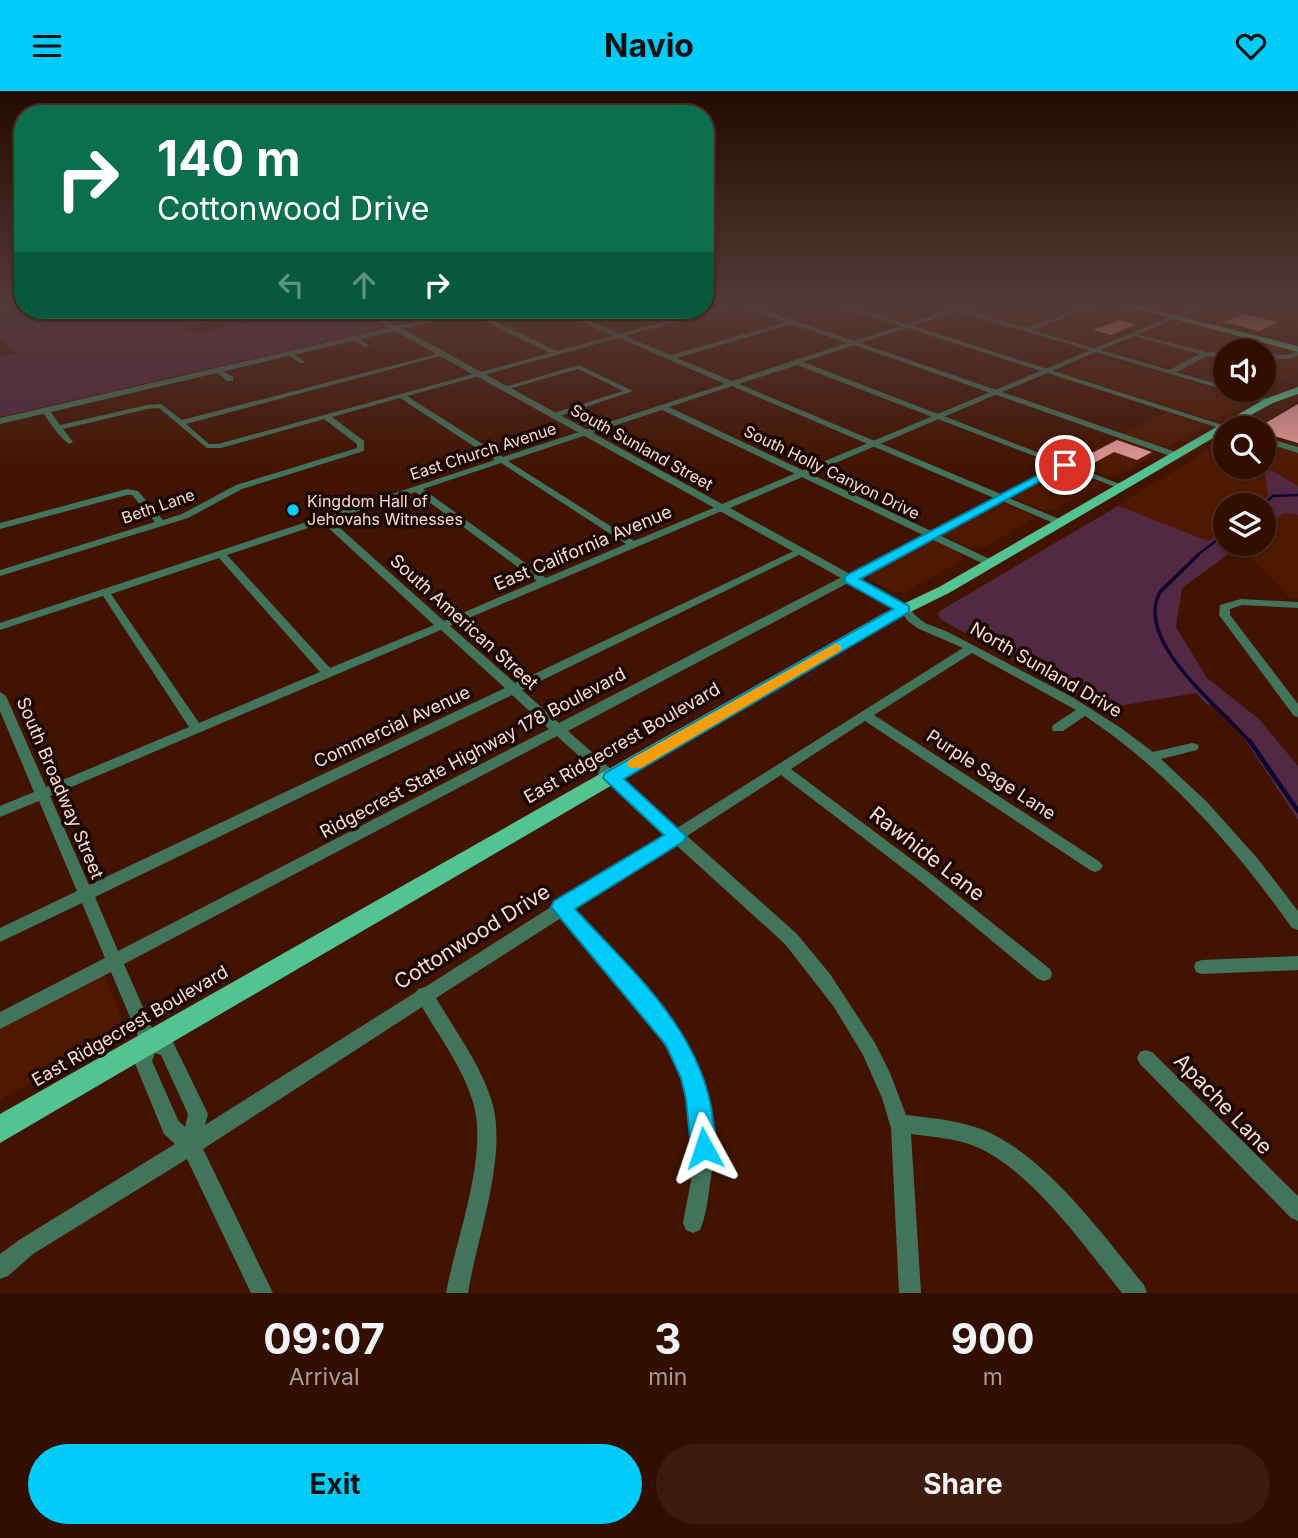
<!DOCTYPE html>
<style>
:root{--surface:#320e00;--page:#3d1c0f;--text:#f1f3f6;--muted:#a89c99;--line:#4d2e22;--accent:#00cbf9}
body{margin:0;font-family:Inter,sans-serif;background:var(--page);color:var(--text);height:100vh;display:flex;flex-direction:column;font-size:26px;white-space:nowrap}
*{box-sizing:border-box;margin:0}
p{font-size:23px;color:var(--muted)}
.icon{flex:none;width:38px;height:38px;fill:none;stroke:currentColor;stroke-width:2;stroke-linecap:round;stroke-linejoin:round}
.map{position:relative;height:1202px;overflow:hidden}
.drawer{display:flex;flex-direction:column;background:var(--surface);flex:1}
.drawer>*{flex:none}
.top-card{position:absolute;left:14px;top:14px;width:700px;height:214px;border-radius:28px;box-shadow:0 2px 5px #0004,0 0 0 2px var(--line);background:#0b6e4f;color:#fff;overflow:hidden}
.fabs{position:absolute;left:1213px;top:248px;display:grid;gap:14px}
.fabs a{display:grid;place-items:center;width:63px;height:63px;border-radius:50%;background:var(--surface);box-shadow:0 2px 5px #0004,0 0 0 2px var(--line);font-size:35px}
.pin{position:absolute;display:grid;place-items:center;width:60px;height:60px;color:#fff;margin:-30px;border:4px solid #fff;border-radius:50%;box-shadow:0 2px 7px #0007}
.me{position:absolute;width:77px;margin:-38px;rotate:355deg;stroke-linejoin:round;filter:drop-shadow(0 0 5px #0008)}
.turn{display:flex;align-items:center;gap:24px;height:147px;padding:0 28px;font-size:32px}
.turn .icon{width:91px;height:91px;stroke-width:2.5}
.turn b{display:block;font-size:49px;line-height:60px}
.lanes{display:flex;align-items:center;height:66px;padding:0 28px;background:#0003;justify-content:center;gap:35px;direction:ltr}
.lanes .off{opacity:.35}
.eta{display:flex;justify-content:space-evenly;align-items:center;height:119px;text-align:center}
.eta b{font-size:42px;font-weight:700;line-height:49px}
.action{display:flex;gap:14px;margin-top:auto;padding:14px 28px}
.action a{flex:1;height:80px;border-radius:42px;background:var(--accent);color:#111;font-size:28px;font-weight:700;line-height:80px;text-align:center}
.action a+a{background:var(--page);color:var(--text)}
header{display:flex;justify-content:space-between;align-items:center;height:91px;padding:0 28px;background:var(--accent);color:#111;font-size:32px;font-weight:700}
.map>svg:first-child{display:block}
</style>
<header><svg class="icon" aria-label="menu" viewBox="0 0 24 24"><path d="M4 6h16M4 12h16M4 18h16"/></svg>Navio<svg class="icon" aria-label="heart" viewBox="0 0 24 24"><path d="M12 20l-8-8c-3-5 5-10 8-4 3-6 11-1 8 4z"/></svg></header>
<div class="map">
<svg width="1298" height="1202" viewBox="0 0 1298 1202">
<rect width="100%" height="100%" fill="#421300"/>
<path fill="#4f1901" d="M841,212h91l18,5 -43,14z
M982,212h108l-70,23 -57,-17z
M1107,212l53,14 -68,29 -56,-15z
M1206,212h92v40l-105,-27 25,-10z
M1178,231l120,29v22l-36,21 -9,-1 -10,-3h21v-38h-39v33l-115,-36z
M1098,265l148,41 4,3 -34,19h-8l-149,-48z
M1166,321l39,14 -36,20h-9l-36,-12z
M1117,347l40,16 -41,22h-9l-38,-13z
M1225,350v26h39v-25l34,11v41l-34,12h-39v24l-19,13 -92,-36z
M1059,376l37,14 4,4 -46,25h-10l-38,-15z
M993,408l37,15 4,5 -52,29h-11l-38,-18z
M1283,420l15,2v85h-8l-51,-54h25v-21z
M924,446l37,17 3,5 -59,33h-11l-39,-20z
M104,882l18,46 -7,16 -115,65v-73z"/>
<path fill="#522843" d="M0,212h23v7h237l-78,17 12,7 111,-24h47l32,18 -384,89v-60l16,-4 -16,-14z
M371,219h91l-67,13z
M1264,375l34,20v29l-14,-2 -20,15v-22h-9l13,-10 -3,-24 -7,-5z
M1118,415l90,35 17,-12v15h17l-60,44 -6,39 31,51 52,41 39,47v54l-68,-103 -17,-13 -6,1 -11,-12 -96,16 -160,-90 -2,-7z"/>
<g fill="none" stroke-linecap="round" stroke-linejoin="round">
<path stroke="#0e0535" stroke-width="2.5" d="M1261,415l12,-10 25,-1
M1196,465l29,-22"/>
<path stroke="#0e0535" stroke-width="3.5" d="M1198,464l-38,37c-27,49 61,116 90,150"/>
<path stroke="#0e0535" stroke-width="4.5" d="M1249,649l49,71"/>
</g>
<path fill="#e49b98" d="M1244,223l34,8 -19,9 -35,-9z
M1119,229l17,4 -25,11 -18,-5z
M1298,313v39l-34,-10v-9z
M1117,349l35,12 -15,8 -23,-8 -29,16 -12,-5z"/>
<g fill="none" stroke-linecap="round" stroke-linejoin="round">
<path fill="#42745c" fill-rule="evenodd" d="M734,212h8l112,38 46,-15 -68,-23h8l66,21 47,-16 25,-5 -16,6 64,19 70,-25h7l-71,27 137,40 31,-16 -69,-19v-2l75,19 19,1v4l-18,-1 -31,16 49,14v4l-269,-79 -43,15 322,103 -10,1 -318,-102 -47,15 319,110 1,2 -4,3 -322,-113 -51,17 322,124 -7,2 -52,-20 -57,30 55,23v4h-6l-56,-24 -63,34 55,26v4h-8l-55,-26 -363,192 109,97 286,-180 -46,-20 -9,-7 -9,-12 5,-3 4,1 8,9 9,7 23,9 124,65 49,31 32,24 39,-9 5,1 2,3 -2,3 -36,9 46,43 51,57 40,52v19l-6,-2c-58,-82 -123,-156 -207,-212l-22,15h-10l-1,-3 1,-3 23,-15 -104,-57 -98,62 226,147 3,4 -3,4 -5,2 -5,-2 -225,-149 -74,48 140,105 119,95 2,5 -2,5 -6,2 -6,-2 -117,-97 -140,-107 -94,61 110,98 33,40 45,69 15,30 16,42c25,3 51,5 75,14 64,25 120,104 163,156l3,8h-25c-37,-46 -92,-125 -148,-147 -19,-8 -42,-9 -63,-12l10,159h-22l-8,-165 -9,-30 -19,-43 -29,-48 -49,-63 -110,-100 -102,66c74,79 156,155 137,274 -2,15 -4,32 -10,46l-7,3 -7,-3 -3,-7c4,-24 11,-50 11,-74 -1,-97 -72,-164 -133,-231l-125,80c20,34 45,67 56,104 16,53 -15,136 -24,191h-22c10,-54 43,-138 27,-191 -10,-34 -33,-64 -51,-95l-219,142 70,144h-22l-64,-134 -154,95 -25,22 -8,3v-25l19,-14 156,-96 -11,-10 -30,-73 7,-18 -30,-71 -111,57v-17l105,-54 -23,-55 -82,39v-14l77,-37 -38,-90 -39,16v-11l34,-14 -34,-81v-19l6,4 40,91 143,-60 -86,-131 -103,34v-7l495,-163 -95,-62 -68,19 32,24v10l-122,38 -54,29 -188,58v-6l155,-48 -23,-27h-5l-127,34v-6l127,-34 11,2 25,29 19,-6 54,-29 121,-37v-4l-33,-25 -103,29h-14l-48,-40 -12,1 -84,20 10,13 -4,2c-11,-8 -19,-22 -28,-34l1,-2h6l12,17 87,-20 14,-1 21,16 263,-68 3,2 -262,70 23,20h9l332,-91 -84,-41v-2h4l87,41 56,-15 -58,-26h8l8,3 25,-3 -19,6 43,18zM738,214l48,17 -115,33 -46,-19zM792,233l55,19 -115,38 -55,-23zM619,247l106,46 -222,73 -96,-61zM797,274l261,100 -57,29 -262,-110zM732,295l262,112 -63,33 -262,-124zM662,319l261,125 -364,188 -37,-33 283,-138 -1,-2h-8l-281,133 -65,-57 274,-116v-4h-6l-84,35 -126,-80zM501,372l125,81 -80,34 -123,-89zM415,401l2,1 120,88 -93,40 -113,-101zM323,432l111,102 -104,43 -103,-113zM219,467l101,114 -121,51 -88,-129zM441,539l64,58 -416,197 -39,-89zM512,604l37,34 -431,222 -23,-54zM557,645l109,99 -105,66 -6,2 -1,2 -129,82 -7,2 -2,3 -211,133 3,-11 -35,-72 -17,-5 -32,-73zM155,962l6,2 27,59 -3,13 -7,-7 -26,-59z
M1207,212h7l-33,13 -5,-1z
M354,245l2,1 14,9 -5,1 -13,-8v-2z
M288,260l16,10v2h-4l-14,-9v-2z
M1298,260v5l-9,3 -25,-1v-4l24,1z
M579,274l54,26 -79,27h-3v-4l72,-23 -45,-22 -73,21 -4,-2z
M217,277l16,9v4h-6l-12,-10v-2z
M1230,299h12l31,11 -7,2z
M1264,346l34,10v6l-34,-11z
M1241,508l57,3v6l-56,-3 -12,4v6l68,89v13l-4,-1 -75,-101 1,-10z
M1298,865v14l-96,4 -6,-2 -2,-5 2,-5 6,-2z
M1146,959l6,2 146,144v25l-7,-3 -151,-154 -3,-6 3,-6z"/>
<path fill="#42745c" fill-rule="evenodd" d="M360,219h8l29,16 69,-16h11l-74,19 319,175 455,-190 6,1 -453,193 178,98 2,3 -6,4 -509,-282 -395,93v-6l389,-90z"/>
<path fill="#53c392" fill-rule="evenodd" d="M1114,212h12l172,43v6z
M1298,296v7l-25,9 -48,26v2l-276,162 -53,26 -896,524v-29l884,-501 55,-26 326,-188z"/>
</g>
<linearGradient id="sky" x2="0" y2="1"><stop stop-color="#240a00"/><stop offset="0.56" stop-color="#543937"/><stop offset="1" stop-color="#543937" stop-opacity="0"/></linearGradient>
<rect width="1298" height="380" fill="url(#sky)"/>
<path fill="#00cbf9" stroke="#0084a2" stroke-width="2" d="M1061,372l9,2 -210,114 49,27v6l-285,167 62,57 -2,5 -109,68c57,62 128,123 138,211 2,13 5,24 0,37l-9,3 -9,-3 -4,-9 -5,-49 -5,-21 -15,-33 -115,-138 3,-6 110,-66 -61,-57 2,-5 288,-164 -48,-27v-6z"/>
<path fill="#f59e0b" d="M835,553l5,1 2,3 -2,3 -199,117h-12l-2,-4 2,-4z"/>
<circle fill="#00cbf9" stroke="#1b0702" stroke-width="2.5" cx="293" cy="419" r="7"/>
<g text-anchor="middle" stroke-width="7" stroke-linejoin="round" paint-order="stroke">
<g font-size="16" fill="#fbdbcf" stroke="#1b0702">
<text transform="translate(642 356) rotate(29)" y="6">South Sunland Street</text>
<text transform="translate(483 360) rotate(-18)" y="6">East Church Avenue</text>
<text transform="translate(832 381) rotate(26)" y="6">South Holly Canyon Drive</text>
<text transform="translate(158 415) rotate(-19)" y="6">Beth Lane</text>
</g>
<g font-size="16" fill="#fbdbcf" stroke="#1b0702" text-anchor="start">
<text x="307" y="416">Kingdom Hall of<tspan x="307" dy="18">Jehovahs Witnesses</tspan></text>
</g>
<g font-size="18" fill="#fbdbcf" stroke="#1b0702">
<text transform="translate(583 457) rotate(-23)" y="6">East California Avenue</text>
<text transform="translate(464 531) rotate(42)" y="6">South American Street</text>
<text transform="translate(1046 579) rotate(30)" y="6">North Sunland Drive</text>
<text transform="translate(392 636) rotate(-25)" y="6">Commercial Avenue</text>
<text transform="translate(622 652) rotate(-30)" y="6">East Ridgecrest Boulevard</text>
<text transform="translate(473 662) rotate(-28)" y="6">Ridgecrest State Highway 178 Boulevard</text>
<text transform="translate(991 684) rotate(33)" y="6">Purple Sage Lane</text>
<text transform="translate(60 697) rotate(67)" y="6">South Broadway Street</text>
<text transform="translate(130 935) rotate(-30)" y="6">East Ridgecrest Boulevard</text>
</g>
<g font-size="21" fill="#fbdbcf" stroke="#1b0702">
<text transform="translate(927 763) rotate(38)" y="7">Rawhide Lane</text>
<text transform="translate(472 846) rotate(-32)" y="7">Cottonwood Drive</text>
<text transform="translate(1223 1013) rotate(46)" y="7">Apache Lane</text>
</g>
</g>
</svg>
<div class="fabs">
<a><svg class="icon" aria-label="sound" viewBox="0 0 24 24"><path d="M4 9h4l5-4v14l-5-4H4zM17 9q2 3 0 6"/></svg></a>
<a><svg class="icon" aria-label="search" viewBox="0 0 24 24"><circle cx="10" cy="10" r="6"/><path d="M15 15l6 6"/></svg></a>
<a><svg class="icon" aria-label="layers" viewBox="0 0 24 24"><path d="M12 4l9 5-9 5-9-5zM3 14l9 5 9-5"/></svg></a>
</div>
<div class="pin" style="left:1065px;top:374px;background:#d93025"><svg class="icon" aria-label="arrive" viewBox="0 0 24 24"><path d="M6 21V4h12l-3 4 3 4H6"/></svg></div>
<svg class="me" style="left:704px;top:1057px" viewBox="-20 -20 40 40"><path d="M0-17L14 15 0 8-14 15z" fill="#00cbf9" stroke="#fff" stroke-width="4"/></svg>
<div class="top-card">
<div class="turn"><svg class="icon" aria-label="right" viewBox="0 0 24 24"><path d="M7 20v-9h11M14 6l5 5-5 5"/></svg><div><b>140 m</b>Cottonwood Drive</div></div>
<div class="lanes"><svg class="icon off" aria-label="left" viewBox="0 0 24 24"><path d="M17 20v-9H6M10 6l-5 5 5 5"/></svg><svg class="icon off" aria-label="ahead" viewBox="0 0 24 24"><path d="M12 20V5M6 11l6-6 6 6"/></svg><svg class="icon" aria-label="right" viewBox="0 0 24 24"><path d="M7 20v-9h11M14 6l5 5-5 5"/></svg></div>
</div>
</div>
<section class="drawer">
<div class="eta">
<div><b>09:07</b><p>Arrival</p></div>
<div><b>3</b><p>min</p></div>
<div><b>900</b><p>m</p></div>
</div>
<div class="action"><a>Exit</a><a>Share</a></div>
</section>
